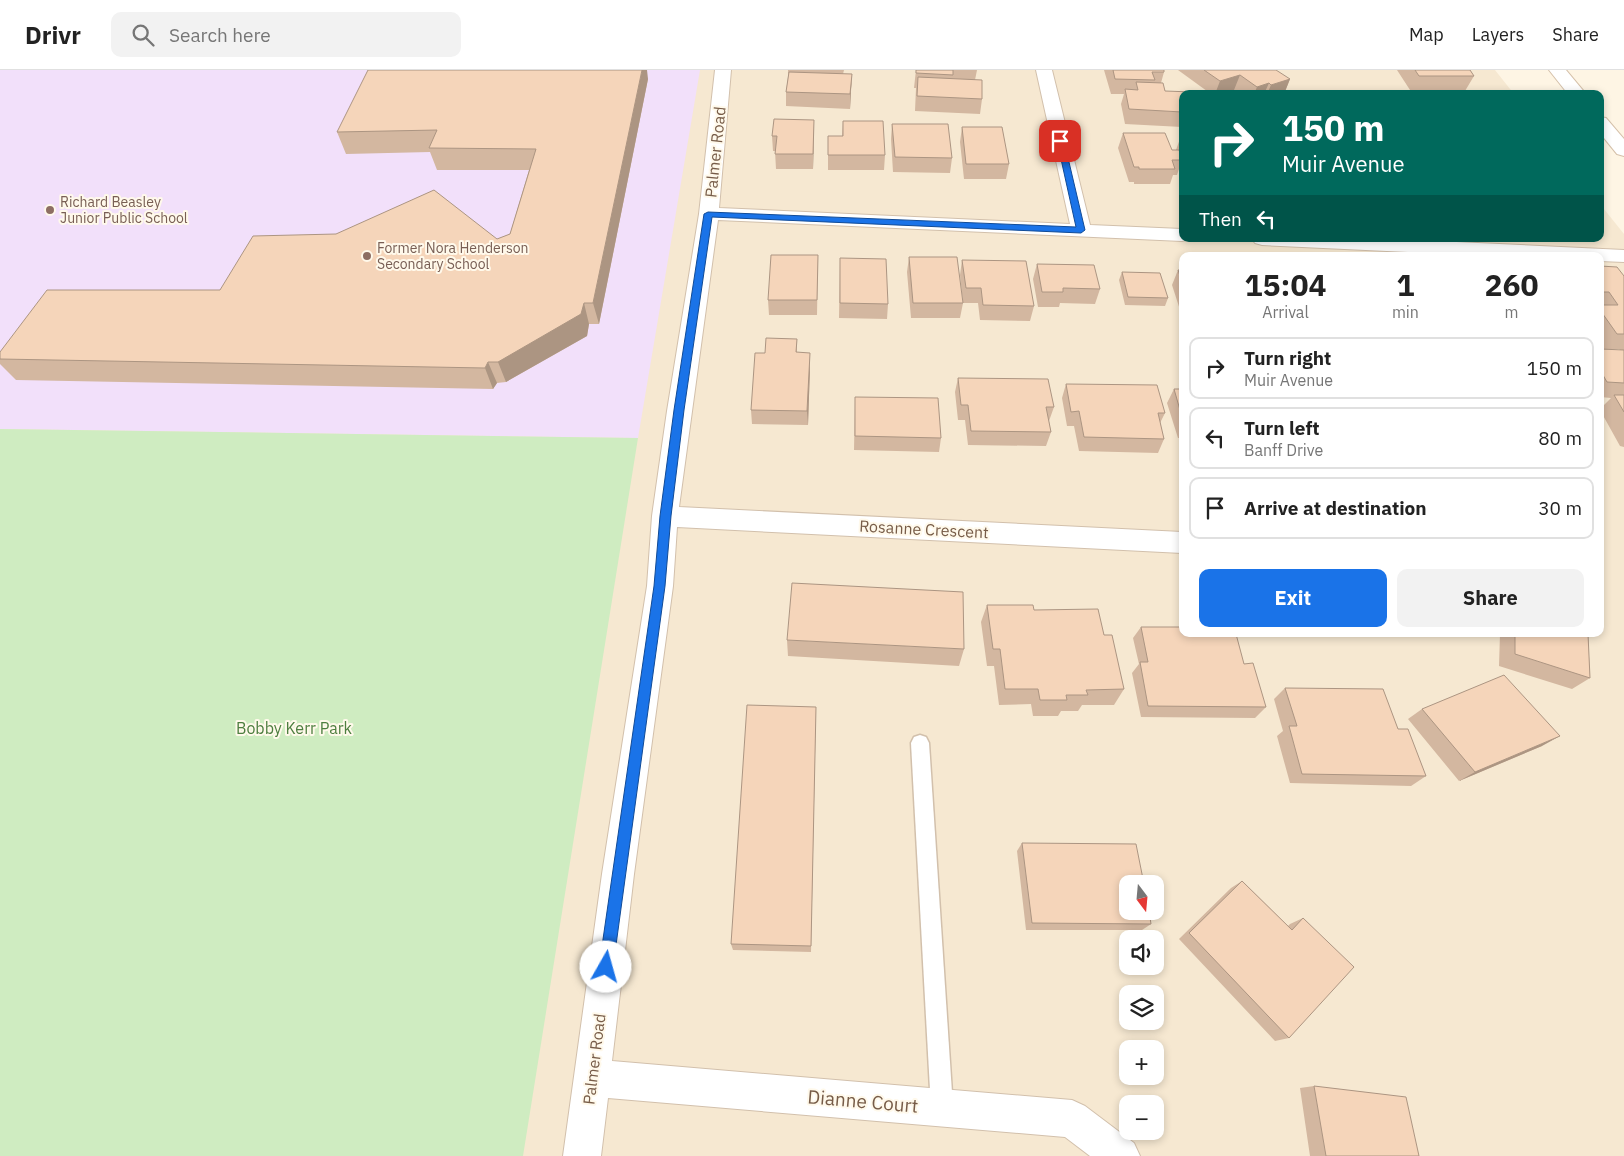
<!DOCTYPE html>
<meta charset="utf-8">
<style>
:root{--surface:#fff;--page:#f2f2f2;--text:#222;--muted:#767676;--line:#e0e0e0;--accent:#1a73e8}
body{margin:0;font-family:"IBM Plex Sans",sans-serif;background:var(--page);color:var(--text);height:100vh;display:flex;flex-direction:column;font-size:19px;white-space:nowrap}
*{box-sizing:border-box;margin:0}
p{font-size:16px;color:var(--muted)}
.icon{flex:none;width:28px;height:28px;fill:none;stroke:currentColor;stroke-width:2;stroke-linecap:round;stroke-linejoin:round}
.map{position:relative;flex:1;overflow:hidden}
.panel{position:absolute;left:1179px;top:182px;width:425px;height:385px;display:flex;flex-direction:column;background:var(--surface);border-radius:10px;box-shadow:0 2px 8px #0003}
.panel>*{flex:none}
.guide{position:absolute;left:1179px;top:20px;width:425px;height:152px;border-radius:10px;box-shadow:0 2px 8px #0003;background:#00695c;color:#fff;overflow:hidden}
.needle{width:32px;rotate:164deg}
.buttons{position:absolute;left:1119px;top:805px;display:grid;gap:10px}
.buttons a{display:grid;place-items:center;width:45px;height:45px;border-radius:10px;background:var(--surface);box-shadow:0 2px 8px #0003;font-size:25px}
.pin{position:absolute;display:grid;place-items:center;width:42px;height:42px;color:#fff;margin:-21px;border-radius:10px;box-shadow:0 2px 8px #0006}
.me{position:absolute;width:55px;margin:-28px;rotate:7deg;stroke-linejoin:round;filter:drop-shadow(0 0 4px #0008)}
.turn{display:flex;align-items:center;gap:18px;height:105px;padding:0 20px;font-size:22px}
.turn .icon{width:65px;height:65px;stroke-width:2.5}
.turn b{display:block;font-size:35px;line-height:42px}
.then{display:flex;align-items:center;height:48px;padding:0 20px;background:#0003;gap:10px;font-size:19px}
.eta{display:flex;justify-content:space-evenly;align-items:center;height:85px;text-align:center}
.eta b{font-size:30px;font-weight:700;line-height:35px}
.cta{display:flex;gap:10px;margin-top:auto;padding:10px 20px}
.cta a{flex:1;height:58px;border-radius:10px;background:var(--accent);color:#fff;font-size:20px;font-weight:700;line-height:58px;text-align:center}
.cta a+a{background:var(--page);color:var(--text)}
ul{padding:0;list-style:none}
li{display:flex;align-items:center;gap:15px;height:62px;margin:0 10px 8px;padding:0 10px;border:2px solid var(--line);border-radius:10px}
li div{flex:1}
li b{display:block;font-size:19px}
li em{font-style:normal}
header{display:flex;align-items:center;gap:30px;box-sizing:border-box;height:70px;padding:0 25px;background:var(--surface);border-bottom:1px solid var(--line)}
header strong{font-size:24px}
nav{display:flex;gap:28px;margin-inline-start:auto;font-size:18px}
.search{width:350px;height:45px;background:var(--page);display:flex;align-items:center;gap:12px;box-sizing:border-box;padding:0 18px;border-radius:10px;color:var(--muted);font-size:19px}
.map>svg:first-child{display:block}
</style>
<header>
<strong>Drivr</strong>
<div class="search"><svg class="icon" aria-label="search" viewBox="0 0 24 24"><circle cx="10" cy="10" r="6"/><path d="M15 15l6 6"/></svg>Search here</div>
<nav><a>Map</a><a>Layers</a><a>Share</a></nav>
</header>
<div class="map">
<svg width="1624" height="1086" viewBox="0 0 1624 1086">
<rect width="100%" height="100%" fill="#fef5e4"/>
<path fill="#f6e8d1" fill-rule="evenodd" d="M0,0h1495l19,24h-332v145h418v-35l24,30v922h-1624zM1182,186h418v378h-418zM1128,814h27v27h-27zM1128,869h27v27h-27zM1128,924h27v27h-27zM1128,979h27v27h-27zM1128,1034h27v27h-27z"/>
<path fill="#f2e0fa" d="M0,0h700l-62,368 -638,-9z"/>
<path fill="#cfecc1" d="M0,359l638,9 -115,718h-523z"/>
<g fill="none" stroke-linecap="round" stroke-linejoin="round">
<g stroke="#d2c0ac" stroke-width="3">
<path id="lane" d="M920,665l6,2 3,6 24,365 -3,8 -8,3 -8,-3 -3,-8 -20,-365 3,-6z"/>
</g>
<g stroke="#d2c0ac" stroke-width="2">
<path id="street" d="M715,0h16l-12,138 351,16 -34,-154h16l38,155 92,4v10h8l-8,2 -464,-21 -39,287 503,25v21l-505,-26 -4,59 -39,288 -22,187 460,39 13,6 49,37 6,13h-50l-25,-19 -457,-39 -7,58h-38l39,-282 45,-288 5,-70 15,-105 32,-197z
M1252,169h140l232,11v12l-24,-1v-5h-107l-231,-11 -7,-2z"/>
</g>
<g stroke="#d5c0a9" stroke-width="2">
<path id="secondary" d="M1549,0h17l20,24h-18z
M1600,47l6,1 18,21v17l-7,-2 -17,-21z"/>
</g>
<use href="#lane" fill="#fff" fill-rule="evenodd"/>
<use href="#street" fill="#fff" fill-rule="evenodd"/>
<use href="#secondary" fill="#fff" fill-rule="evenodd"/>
</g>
<path fill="#d3b7a0" d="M788,0h56l-1,4h9l-2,35 -64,-3v-14l2,-15z
M916,0h61l-2,10 7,19 -2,15 -65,-3 1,-23h-2z
M1104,0h60v2l-3,11 4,8 17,3v33l-57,-3 -4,-20 3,-10h-13z
M1178,0h71l41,9 -6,15h-45l-5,-4 -11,4h-12z
M1397,0h73l4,6 -9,15 -55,-1z
M648,9l-49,245h-10l-2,12 -81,46 -9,1 -4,6 -477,-9 -16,-16v-12l220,-62 277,-51 13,-5 19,-64h-92l-7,-18 -84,2 -9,-22z
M814,50l-1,49h-37l-1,-18h-2l-1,-15z
M843,51l42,34 -1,15h-56v-34h14z
M892,54l60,34 -2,15 -57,-1 -2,-33z
M962,57l47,37 -3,15h-42l-4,-37z
M1123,63l49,17h4l5,-14h1v35l-2,-5 -3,9h-4l-3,9h-36v-2h-5l-11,-34z
M818,185l-1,60h-48l-1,-15z
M909,187l54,46 -3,15h-49l-4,-46z
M840,188l48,46 -1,15 -48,-1z
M962,190l72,46 -4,15 -50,-1 -2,-17h-15l-3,-28z
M1037,194l63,25 -5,15 -35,-1 -1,4h-21l-5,-28z
M1600,196l24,10v171l-4,-1 -20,-36v-1l11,-11 -11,-1v-48l19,1 1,-1h-17l-3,-4z
M1178,200h4v46l-10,-31z
M1122,202l46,26 -3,8 -40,-1 -6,-25z
M797,269v13l13,15 -2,58 -56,-1 -1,-14z
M958,308l96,29 -5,14 2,11 -5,14 -78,-1 -3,-25h-7l-3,-28z
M1066,314l99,29 -5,10 4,16 -6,14 -79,-2 -5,-25h-7l-5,-28z
M1174,319h8v49h-4l-11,-35z
M855,327l86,41 -2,14 -85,-2z
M987,535l47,5 70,25 20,54 -10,16h-32l-4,6h-17l-3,5h-25l-2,-12 -32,1 -5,-39h-7l-6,-44z
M1141,557l103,37 22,43 -11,11 -114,-1 -9,-44 7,-9 -6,-26z
M1500,564h88l2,44 -18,11 -73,-23z
M787,570l177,9 -5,17 -171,-10z
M1285,618l113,41 28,47 -15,10 -121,-3 -13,-47 6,-5 -9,-32z
M816,637l-5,245 -78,-2 -2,-6z
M1422,639l120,37 -83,35 -51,-62z
M1022,773l129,81 -9,6h-116l-9,-79z
M1242,811l46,45 2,-2 13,-6 -14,120 -14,3 -96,-102 52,-51z
M1314,1016l105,70h-109l-10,-68z"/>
<path fill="#ac9582" d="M642,0h5l1,9 -49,245 -6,-21z
M852,4l-1,15 -1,20v-15z
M1240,5l-6,15 -11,4h-8l5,-13z
M1290,9l-6,15h-17l4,-9z
M1269,13l-5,11h-10l3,-7z
M814,50v15l-1,34v-15z
M584,233l5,21 -2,12 -81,46 -8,-20z
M810,283v14l-2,58 -1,-14z
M488,292l9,21 -4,6 -8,-21z
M1560,666l-18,10 -83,35 16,-9z"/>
<path fill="#f5d5ba" stroke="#ac9582" d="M368,0h274l-49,233h-9l-3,11 -83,48h-10l-3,6 -485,-9v-7l47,-62h173l33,-54 83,-2 98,-44 63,49 13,-5 26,-85 -107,-1 8,-18 -100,2z
M916,0h37v5l-37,-2z
M1113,0h51v2h-12l3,8 -40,-1z
M1204,0h72l14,9 -19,6 -2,-2 -12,4 -17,-12 -20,6z
M1415,0h55l4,6h-55z
M789,2l63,2 -2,20 -64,-2z
M918,7l64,3v19l-65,-3z
M1136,12l27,1 2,8 27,1v2h-10v18l-53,-3 -4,-20 13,1z
M774,49l40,1 -1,34h-38l2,-18h-5z
M843,51h40l2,34h-57v-19h15z
M892,54h56l4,34 -57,-1z
M962,57h40l7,37h-43z
M1123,63h42l7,17h7l3,10h-10l3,9h-36v-2h-5z
M771,185h47l-1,45h-49z
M909,187h48l6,46h-50z
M840,188l46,1 2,45 -48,-1z
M962,190l64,1 8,45 -51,-1 -2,-17h-15z
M1037,194l57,1 6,24 -37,-1v4h-21z
M1600,196l17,1 7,9v58h-7l-17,-24v-5h18l-9,-13h-9z
M1178,200h4v12z
M1122,202l38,1 8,25 -40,-1z
M766,268l31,1 -1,13 14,1 -3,58 -56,-1 4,-57h10z
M1600,279l24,1v33l-17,-1 -7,-12z
M958,308l90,1 6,28h-8l5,25 -80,-1 -3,-26h-7z
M1066,314l91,1 8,28h-7l6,26 -80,-2 -5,-26 -8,1z
M1174,319h8v28z
M1614,325h10v17z
M855,327l83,1 3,40 -86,-2z
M792,513l171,9 1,57 -177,-9z
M987,535h46l1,5 64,-1 6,26h8l12,54 -38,1 2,5h-22l1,5h-27l-2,-11h-33l-5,-40h-7z
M1141,557h41v7h54l8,30 9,-1 13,44 -118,-1 -8,-44h8z
M1515,564h73l2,44 -75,-24z
M1504,605l56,61 -85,36 -53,-63z
M1285,618l98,1 15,40h10l18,47 -124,-2 -13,-48h8z
M747,635l69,2 -5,239 -80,-2z
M1022,773l114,1 8,40h-16v27h21l2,13 -119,-1z
M1242,811l50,49 11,-12 51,49 -65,71 -100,-105z
M1314,1016l92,11 13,59h-93z"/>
<path fill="#1a73e8" stroke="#114b97" d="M1060,69l4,2 21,89 -4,3 -369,-16 -28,193 -13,106 -6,70 -52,381 -2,5 -5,2 -5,-2 -2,-5 55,-381 6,-70 14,-106 30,-196 4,-2 368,15 -19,-86z"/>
<g fill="#8d6e63" stroke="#fff9eb" stroke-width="2">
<circle cx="50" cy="140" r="5"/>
<circle cx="367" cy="186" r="5"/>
</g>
<g text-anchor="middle" stroke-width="4" stroke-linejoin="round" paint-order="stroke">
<g font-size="14" fill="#785e54" stroke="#fff9eb" text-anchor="start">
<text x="60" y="137">Richard Beasley<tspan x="60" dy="16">Junior Public School</tspan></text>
<text x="377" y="183">Former Nora Henderson<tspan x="377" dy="16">Secondary School</tspan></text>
</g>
<g font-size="16" fill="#775c48" stroke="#fff9eb">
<text transform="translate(715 82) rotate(-84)" y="6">Palmer Road</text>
<text transform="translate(924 459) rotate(3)" y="6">Rosanne Crescent</text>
<text transform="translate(594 989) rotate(-83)" y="6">Palmer Road</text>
</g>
<g font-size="16" fill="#4d7e3f" stroke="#fff9eb">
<text x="294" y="664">Bobby Kerr Park</text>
</g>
<g font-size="19" fill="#775c48" stroke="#fff9eb">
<text transform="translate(863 1031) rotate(5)" y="7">Dianne Court</text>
</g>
</g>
</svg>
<div class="buttons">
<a><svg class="needle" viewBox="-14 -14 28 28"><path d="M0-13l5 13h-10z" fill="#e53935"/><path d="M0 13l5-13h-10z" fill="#767676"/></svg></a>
<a><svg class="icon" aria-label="sound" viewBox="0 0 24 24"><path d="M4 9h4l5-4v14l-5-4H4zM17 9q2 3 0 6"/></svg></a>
<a><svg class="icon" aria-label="layers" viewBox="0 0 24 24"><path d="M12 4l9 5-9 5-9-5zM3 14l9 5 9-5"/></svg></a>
<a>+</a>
<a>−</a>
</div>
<div class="pin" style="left:1060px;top:71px;background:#d93025"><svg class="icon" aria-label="arrive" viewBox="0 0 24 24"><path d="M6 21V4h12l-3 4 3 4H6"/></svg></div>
<svg class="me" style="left:606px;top:897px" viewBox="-20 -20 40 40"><circle r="19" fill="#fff"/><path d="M0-13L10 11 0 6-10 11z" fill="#1a73e8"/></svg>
<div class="guide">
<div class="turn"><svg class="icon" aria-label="right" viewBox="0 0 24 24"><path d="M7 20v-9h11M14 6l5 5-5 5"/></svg><div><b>150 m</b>Muir Avenue</div></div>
<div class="then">Then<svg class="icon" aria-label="left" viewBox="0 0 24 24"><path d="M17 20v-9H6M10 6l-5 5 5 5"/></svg></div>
</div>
<section class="panel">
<div class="eta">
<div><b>15:04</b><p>Arrival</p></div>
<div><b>1</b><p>min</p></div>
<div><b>260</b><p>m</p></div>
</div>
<ul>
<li><svg class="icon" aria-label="right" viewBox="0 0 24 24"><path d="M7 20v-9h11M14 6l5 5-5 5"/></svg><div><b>Turn right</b><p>Muir Avenue</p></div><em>150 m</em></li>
<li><svg class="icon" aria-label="left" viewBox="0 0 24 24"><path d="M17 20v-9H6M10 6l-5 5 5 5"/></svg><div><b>Turn left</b><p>Banff Drive</p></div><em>80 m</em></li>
<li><svg class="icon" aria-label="arrive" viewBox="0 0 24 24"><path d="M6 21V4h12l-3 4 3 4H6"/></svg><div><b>Arrive at destination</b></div><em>30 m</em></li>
</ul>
<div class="cta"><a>Exit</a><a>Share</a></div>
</section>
</div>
